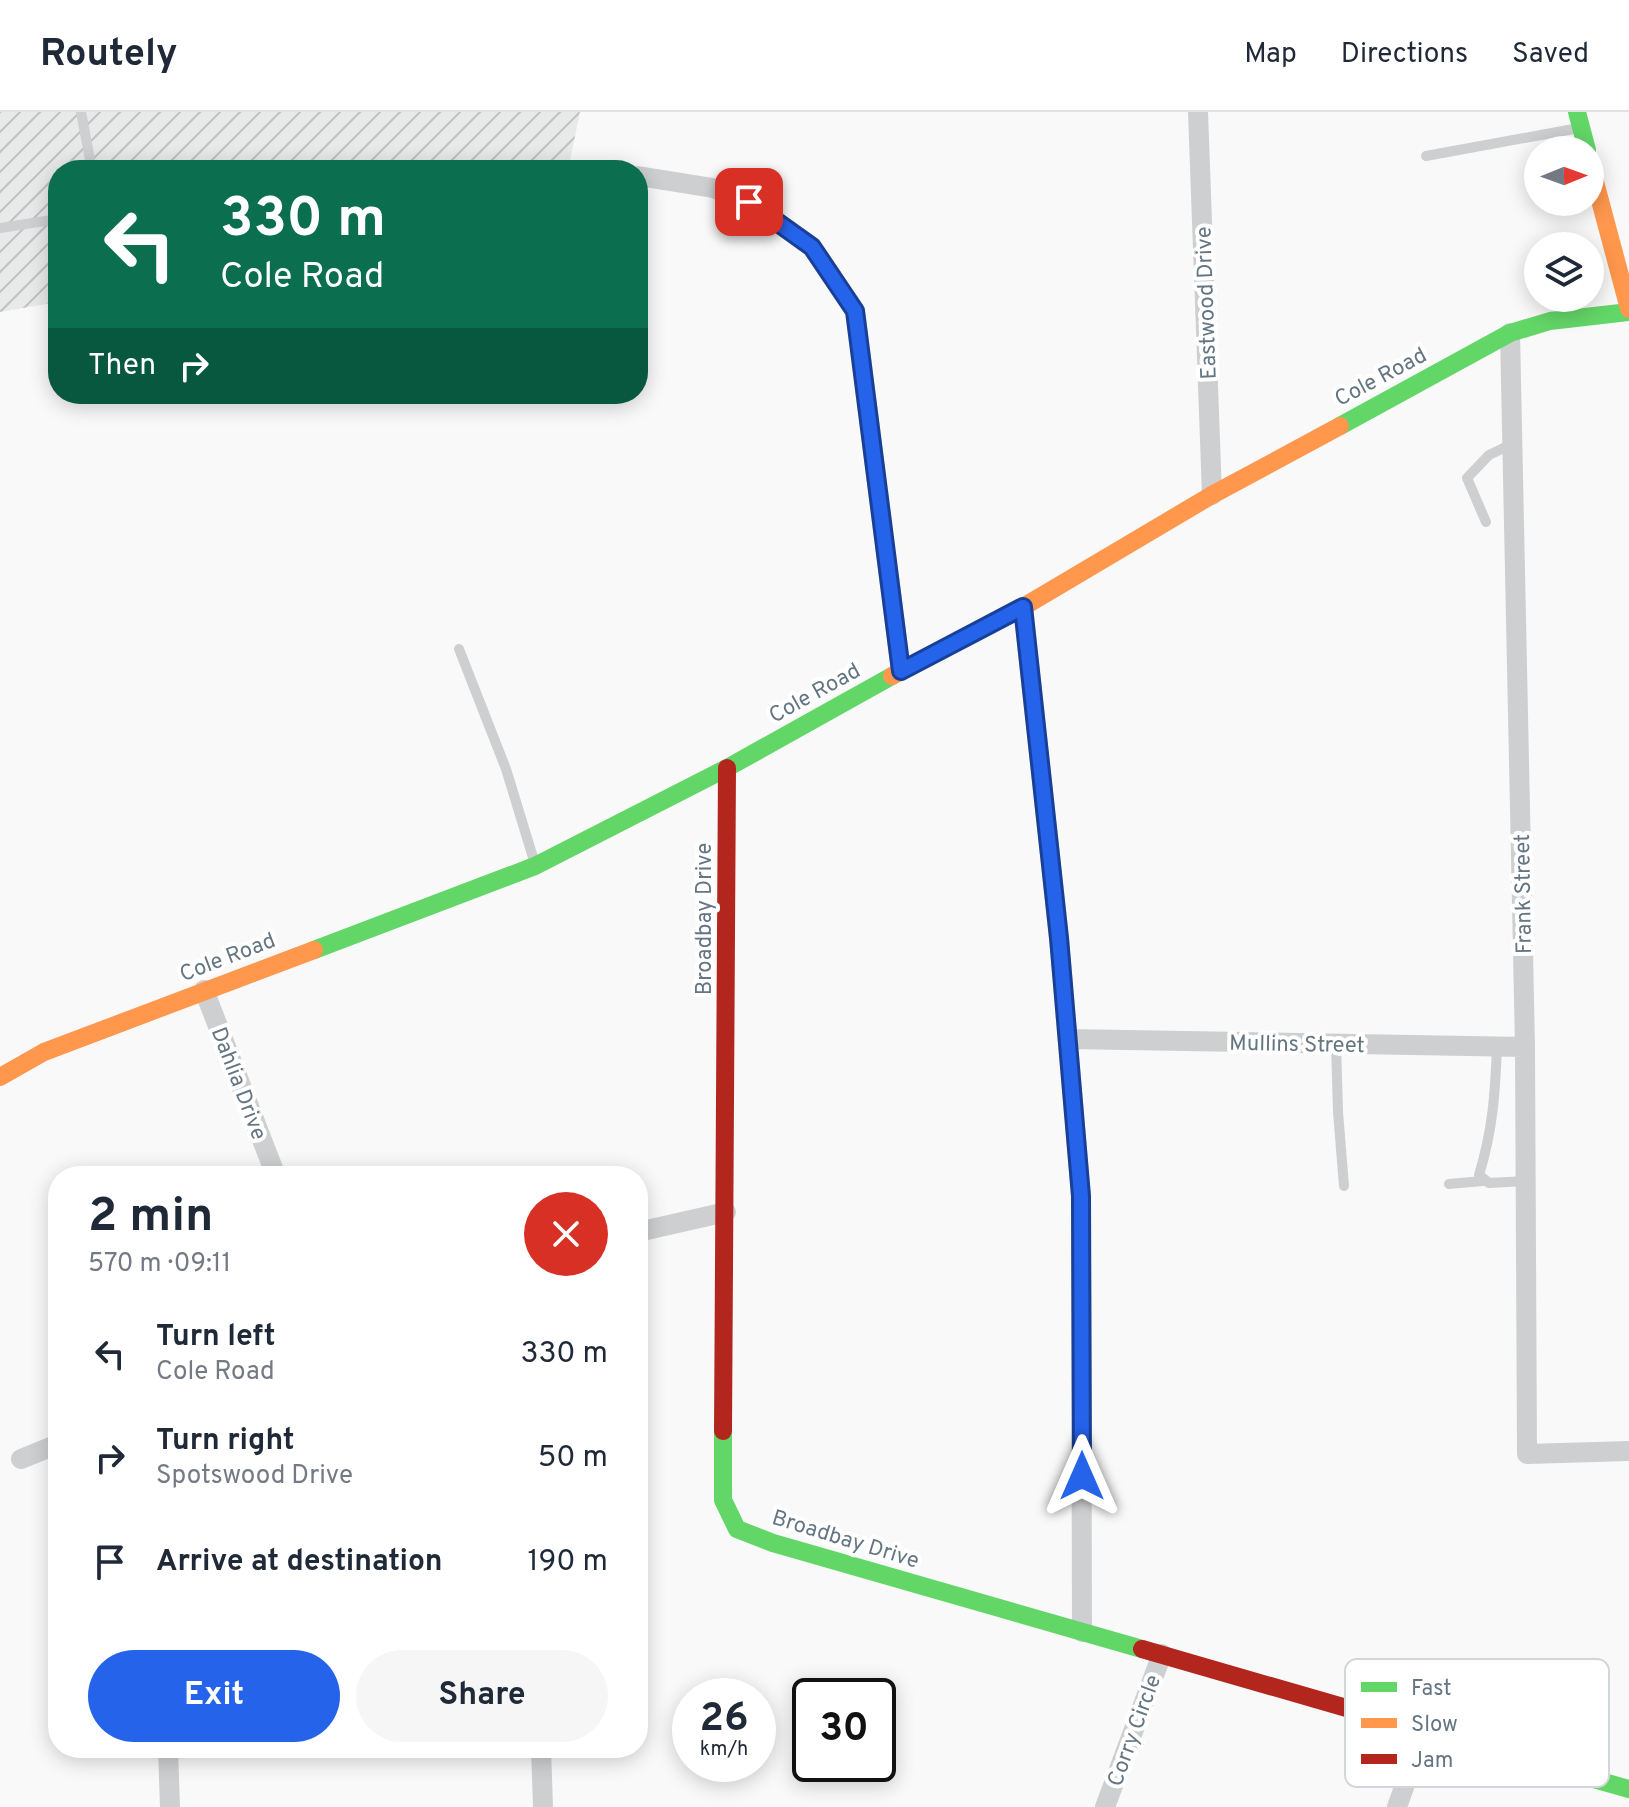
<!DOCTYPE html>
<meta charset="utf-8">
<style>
:root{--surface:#fff;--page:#f6f6f7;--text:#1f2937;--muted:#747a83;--line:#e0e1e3;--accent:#2563eb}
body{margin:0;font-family:Overpass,sans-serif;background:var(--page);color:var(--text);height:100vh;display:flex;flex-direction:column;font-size:30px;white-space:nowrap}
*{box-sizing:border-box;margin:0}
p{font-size:26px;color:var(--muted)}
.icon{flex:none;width:44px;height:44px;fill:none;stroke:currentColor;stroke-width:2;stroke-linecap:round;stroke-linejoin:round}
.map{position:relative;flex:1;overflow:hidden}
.panel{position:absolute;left:48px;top:1054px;width:600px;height:592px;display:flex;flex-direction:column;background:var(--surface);border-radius:32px;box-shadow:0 4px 20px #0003}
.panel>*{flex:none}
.hud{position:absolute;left:48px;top:48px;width:600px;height:244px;border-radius:32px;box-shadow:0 4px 20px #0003;background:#0b6e4f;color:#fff;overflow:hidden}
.needle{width:52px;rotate:89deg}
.buttons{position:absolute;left:1524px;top:24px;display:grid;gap:16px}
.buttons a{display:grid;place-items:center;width:80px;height:80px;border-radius:50%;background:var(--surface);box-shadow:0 4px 20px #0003;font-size:40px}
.speed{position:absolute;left:672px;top:1566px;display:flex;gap:16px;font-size:40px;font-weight:700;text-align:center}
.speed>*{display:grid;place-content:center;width:104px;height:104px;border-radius:50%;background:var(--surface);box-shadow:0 4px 20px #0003;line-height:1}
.speed small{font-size:20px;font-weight:400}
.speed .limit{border:4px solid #111;border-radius:12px;background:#fff;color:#111}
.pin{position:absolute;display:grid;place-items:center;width:68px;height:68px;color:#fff;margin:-34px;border-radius:16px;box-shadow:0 4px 12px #0006}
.me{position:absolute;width:88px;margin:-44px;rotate:0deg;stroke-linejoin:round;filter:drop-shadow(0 0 6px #0008)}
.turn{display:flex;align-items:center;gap:28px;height:168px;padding:0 40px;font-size:36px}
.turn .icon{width:104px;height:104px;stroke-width:2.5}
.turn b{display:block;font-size:56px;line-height:68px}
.then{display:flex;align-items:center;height:76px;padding:0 40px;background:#0003;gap:16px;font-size:30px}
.round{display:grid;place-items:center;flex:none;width:84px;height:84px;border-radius:42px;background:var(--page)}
.head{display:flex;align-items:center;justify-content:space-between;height:136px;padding:0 40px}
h1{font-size:48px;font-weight:700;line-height:60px}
.primary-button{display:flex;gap:16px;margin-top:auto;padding:16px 40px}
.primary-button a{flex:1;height:92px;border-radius:48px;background:var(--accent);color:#fff;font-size:32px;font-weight:700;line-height:92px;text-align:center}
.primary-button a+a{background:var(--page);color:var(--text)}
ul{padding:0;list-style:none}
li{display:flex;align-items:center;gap:24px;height:104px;padding:0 40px}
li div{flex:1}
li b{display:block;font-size:30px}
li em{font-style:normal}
header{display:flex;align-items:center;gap:48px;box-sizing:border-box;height:112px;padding:0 40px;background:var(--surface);border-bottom:2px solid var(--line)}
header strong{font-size:38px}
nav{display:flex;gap:44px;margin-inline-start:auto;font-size:28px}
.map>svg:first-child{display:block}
</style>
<header>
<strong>Routely</strong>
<nav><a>Map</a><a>Directions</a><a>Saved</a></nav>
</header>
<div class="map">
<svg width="1629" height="1695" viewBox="0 0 1629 1695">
<defs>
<pattern id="industrial-furrows" width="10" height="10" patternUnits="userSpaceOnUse" patternTransform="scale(2)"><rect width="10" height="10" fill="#e8e9e9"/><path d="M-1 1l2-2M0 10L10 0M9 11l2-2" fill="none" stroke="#c0c1c2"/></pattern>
</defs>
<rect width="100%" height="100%" fill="#f9f9f9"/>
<path fill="url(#industrial-furrows)" d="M0,0h580l-12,58h-510v132l-58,10z"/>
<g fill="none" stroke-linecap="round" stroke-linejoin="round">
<path stroke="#cecfd0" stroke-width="10" d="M81,0l11,58
M1426,44l153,-28
M0,116l58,-9
M1486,410l-19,-44 22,-23 23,-11
M459,537l47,120 29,95
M1336,932l2,68 6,74
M1497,935c-2,47 -4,82 -18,128l10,8 37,-2
M1449,1072l34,-3"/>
<path stroke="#cecfd0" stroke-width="20" d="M1198,0l14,383
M638,64l75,12 36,14 63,45 43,64 46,360
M1510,221l15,714 2,407 102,-3
M1023,495l36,331 22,258 1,436
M204,878l72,186
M1068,927l457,8
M638,1120l88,-20
M21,1347l37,-15
M168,1636l2,59
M541,1636l2,59
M1105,1695l57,-153
M1397,1695l27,-76"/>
<path stroke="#63d668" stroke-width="18" d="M1577,0l10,38
M1340,314l170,-93 40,-12 79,-9
M314,838l221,-84 192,-98 165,-92
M723,1319v69l14,29 36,14 369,106
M1502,1641l127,36"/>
<path stroke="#ff974d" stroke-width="18" d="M1590,51l39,146
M892,564l131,-69 189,-112 128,-69
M0,965l44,-25 270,-102"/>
<path stroke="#b3261e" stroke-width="18" d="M723,1319l4,-663
M1142,1537l360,104"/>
</g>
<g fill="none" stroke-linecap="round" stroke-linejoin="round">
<g stroke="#184099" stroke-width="20">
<path id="route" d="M749,90l63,45 43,64 46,360 122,-64 36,331 22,258 1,280"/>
</g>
<use href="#route" stroke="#2563eb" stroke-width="14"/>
</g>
<g text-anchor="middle" stroke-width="8" stroke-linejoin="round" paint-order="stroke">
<g font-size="22" fill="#657683" stroke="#fff">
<text transform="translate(1205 191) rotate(-92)" y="8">Eastwood Drive</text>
<text transform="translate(1380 264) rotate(-28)" y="8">Cole Road</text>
<text transform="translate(814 580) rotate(-29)" y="8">Cole Road</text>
<text transform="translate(1522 782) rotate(-91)" y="8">Frank Street</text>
<text transform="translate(703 807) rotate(-90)" y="8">Broadbay Drive</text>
<text transform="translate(227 844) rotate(-21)" y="8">Cole Road</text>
<text transform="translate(1297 931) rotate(1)" y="8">Mullins Street</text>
<text transform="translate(240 971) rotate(69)" y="8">Dahlia Drive</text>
<text transform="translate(846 1426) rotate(17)" y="8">Broadbay Drive</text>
<text transform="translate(1133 1618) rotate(-70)" y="8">Corry Circle</text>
</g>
</g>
<rect x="1345" y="1547" width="264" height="128" rx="12" fill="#fff" stroke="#d1d6da" stroke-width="2"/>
<rect x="1361" y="1570" width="36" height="10" fill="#63d668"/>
<rect x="1361" y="1606" width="36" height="10" fill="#ff974d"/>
<rect x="1361" y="1642" width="36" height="10" fill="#b3261e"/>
<g font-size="22" fill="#657683">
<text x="1411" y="1583">Fast</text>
<text x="1411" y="1619">Slow</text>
<text x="1411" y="1655">Jam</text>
</g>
</svg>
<div class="buttons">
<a><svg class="needle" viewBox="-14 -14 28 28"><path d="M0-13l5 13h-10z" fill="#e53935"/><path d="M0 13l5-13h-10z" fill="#747a83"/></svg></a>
<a><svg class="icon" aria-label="layers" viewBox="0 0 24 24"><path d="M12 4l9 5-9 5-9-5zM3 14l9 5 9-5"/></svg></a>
</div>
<div class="speed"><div>26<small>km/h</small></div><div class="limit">30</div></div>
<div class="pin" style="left:749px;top:90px;background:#d93025"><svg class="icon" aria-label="arrive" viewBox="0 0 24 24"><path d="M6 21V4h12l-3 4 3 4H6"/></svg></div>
<svg class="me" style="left:1082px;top:1364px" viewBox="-20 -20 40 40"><path d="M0-17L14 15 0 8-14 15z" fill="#2563eb" stroke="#fff" stroke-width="4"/></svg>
<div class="hud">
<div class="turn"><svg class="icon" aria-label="left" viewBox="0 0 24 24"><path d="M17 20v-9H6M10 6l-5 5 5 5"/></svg><div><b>330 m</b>Cole Road</div></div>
<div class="then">Then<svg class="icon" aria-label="right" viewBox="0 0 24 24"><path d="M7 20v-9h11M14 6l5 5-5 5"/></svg></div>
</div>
<section class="panel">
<div class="head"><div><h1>2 min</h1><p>570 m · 09:11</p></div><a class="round" style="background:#d93025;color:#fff"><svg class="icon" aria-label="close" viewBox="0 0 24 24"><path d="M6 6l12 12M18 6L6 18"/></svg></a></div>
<ul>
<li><svg class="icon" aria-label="left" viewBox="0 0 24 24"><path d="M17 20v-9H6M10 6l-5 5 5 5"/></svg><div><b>Turn left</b><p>Cole Road</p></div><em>330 m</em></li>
<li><svg class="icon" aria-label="right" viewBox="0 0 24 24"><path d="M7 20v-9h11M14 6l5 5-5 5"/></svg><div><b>Turn right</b><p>Spotswood Drive</p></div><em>50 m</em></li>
<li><svg class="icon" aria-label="arrive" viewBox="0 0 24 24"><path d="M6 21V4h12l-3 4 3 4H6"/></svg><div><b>Arrive at destination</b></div><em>190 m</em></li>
</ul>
<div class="primary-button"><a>Exit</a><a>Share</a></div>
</section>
</div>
